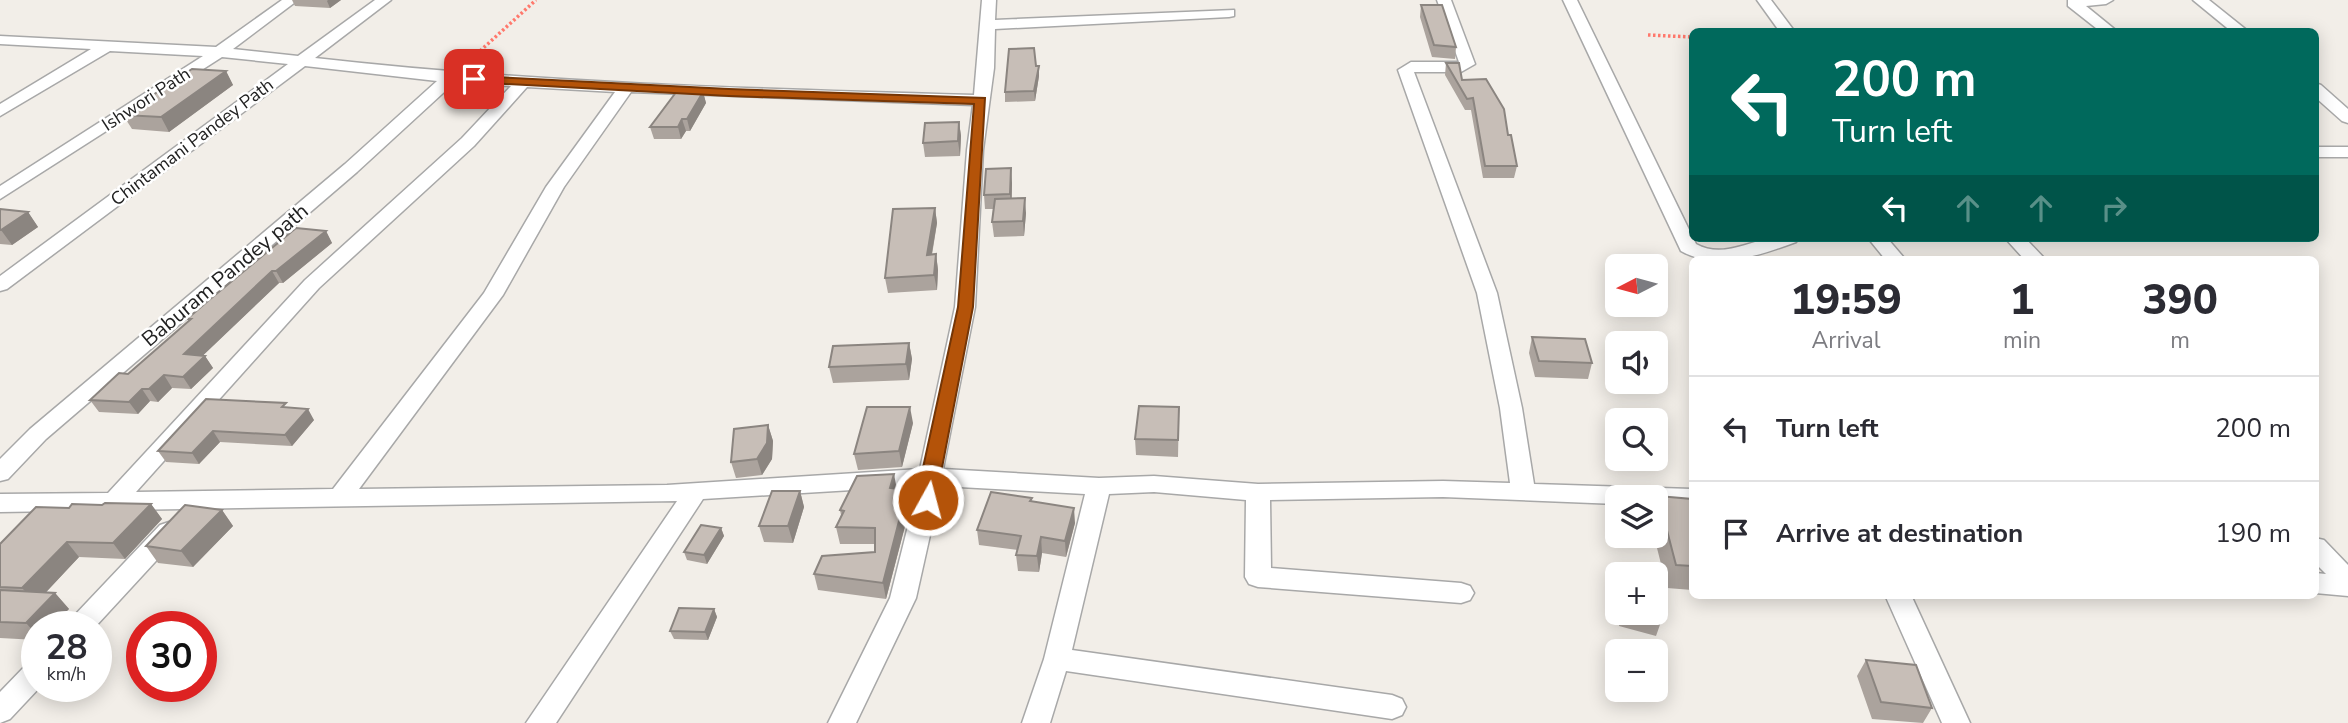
<!DOCTYPE html>
<meta charset="utf-8">
<style>
:root{--surface:#fff;--page:#f2f2f3;--text:#2b2b33;--muted:#7c7c81;--line:#e1e1e2}
body{margin:0;font-family:"Nunito Sans",sans-serif;background:var(--page);color:var(--text);height:100vh;display:flex;flex-direction:column;font-size:26px;white-space:nowrap}
*{box-sizing:border-box;margin:0}
p{font-size:23px;color:var(--muted)}
.icon{flex:none;width:38px;height:38px;fill:none;stroke:currentColor;stroke-width:2;stroke-linecap:round;stroke-linejoin:round}
.map{position:relative;flex:1;overflow:hidden}
.sheet{position:absolute;left:1689px;top:256px;width:630px;height:343px;display:flex;flex-direction:column;background:var(--surface);border-radius:10px;box-shadow:0 4px 18px #0003}
.sheet>*{flex:none}
.guide{position:absolute;left:1689px;top:28px;width:630px;height:214px;border-radius:10px;box-shadow:0 4px 18px #0003;background:#00695c;color:#fff;overflow:hidden}
.needle{width:46px;rotate:264deg}
.controls{position:absolute;left:1605px;top:254px;display:grid;gap:14px}
.controls a{display:grid;place-items:center;width:63px;height:63px;border-radius:10px;background:var(--surface);box-shadow:0 4px 18px #0003;font-size:35px}
.speed{position:absolute;left:21px;top:611px;display:flex;gap:14px;font-size:35px;font-weight:700;text-align:center}
.speed>*{display:grid;place-content:center;width:91px;height:91px;border-radius:50%;background:var(--surface);box-shadow:0 4px 18px #0003;line-height:1}
.speed small{font-size:18px;font-weight:400}
.speed .limit{border:10px solid #d22;background:#fff;color:#111}
.pin{position:absolute;display:grid;place-items:center;width:60px;height:60px;color:#fff;margin:-30px;border-radius:14px;box-shadow:0 4px 10px #0006}
.me{position:absolute;width:77px;margin:-38px;rotate:7deg;stroke-linejoin:round;filter:drop-shadow(0 0 5px #0008)}
.turn{display:flex;align-items:center;gap:24px;height:147px;padding:0 28px;font-size:32px}
.turn .icon{width:91px;height:91px;stroke-width:2.5}
.turn b{display:block;font-size:49px;line-height:60px}
.lanes{display:flex;align-items:center;height:66px;padding:0 28px;background:#0003;justify-content:center;gap:35px;direction:ltr}
.lanes .off{opacity:.35}
.eta{display:flex;justify-content:space-evenly;align-items:center;height:119px;text-align:center}
.eta b{font-size:42px;font-weight:800;line-height:49px}
ul{padding:0;list-style:none}
li{display:flex;align-items:center;gap:21px;height:105px;padding:0 28px;border-top:2px solid var(--line)}
li div{flex:1}
li b{display:block;font-size:26px}
li em{font-style:normal}
.map>svg:first-child{display:block}
</style>
<div class="map">
<svg width="2348" height="723" viewBox="0 0 2348 723">
<rect width="100%" height="100%" fill="#f2eee8"/>
<g fill="none" stroke-linecap="round" stroke-linejoin="round">
<g stroke="#a8a8a8" stroke-width="3">
<path id="street" d="M282,0h16l-65,49 65,7 77,-56h16l-76,58c219,25 439,31 659,37l8,-95h14l-1,20 239,-10v6l-5,1 -234,12 -1,39 -11,82 -8,157 -32,162 156,9 55,-2 104,8 185,-3 67,2 -10,-75 -23,-115 -79,-223 13,-8h48l-22,-62h14l24,64 -14,8h-47l83,221 25,115 12,76 158,5v17l-36,-1v-8h-39v7l-174,-7 -173,3 1,68 190,15 9,3 4,7 -4,7 -9,3 -203,-16 -9,-3 -4,-7 1,-77 -92,-8 -45,2 -37,156 320,45 10,4 4,8 -4,8 -10,4 -326,-48 -16,52h-28l22,-64 41,-165 -144,-8 -25,112 -60,125h-28l62,-125 28,-112 -215,13 -147,224h-30l151,-222 -677,11v-18l108,-1 197,-213 157,-142 49,-52 -57,-3 -97,89 -311,267 -38,40 -8,2v-22l30,-30 315,-265 92,-83 -132,-15 -298,223 -7,2v-15l288,-212 -66,-7 -222,142v-13l203,-130 -93,-5 -110,65v-12l91,-55 -91,-5v-8l216,11zM527,87l88,5 -69,95 -62,106 -151,196 -197,3 183,-204 155,-142zM631,92l342,13 -6,45 -12,157 -35,162 -253,16 -308,4 144,-194 61,-108z
M1563,0h14l119,244c25,14 49,-1 75,-6 8,-1 18,0 27,0l-2,4c-35,13 -80,29 -115,9z
M1757,0h14l24,32h-15z
M2068,0h45l-7,4 -20,2 32,26h-17l-33,-26z
M2193,0h16l40,32h-17z
M2315,83l6,2 27,24v14l-6,-2 -27,-24z
M2315,147h33v10h-33z
M1868,238h19l18,21h-20z
M2005,238h20l20,21h-21z
M169,522l9,3 3,6 -3,6 -82,89h-29l4,-7 89,-94z
M2315,538l9,2 24,25v31l-33,-3v-20l11,1 -11,-11z
M1885,595h26l59,128h-28z
M37,661v25h4l-31,33 -10,4v-31l27,-28z"/>
</g>
<path stroke="#ff786c" stroke-width="3.5" stroke-dasharray="2.5 2.5" stroke-linecap="butt" d="M1648,35l44,2
M469,61l67,-61"/>
<use href="#street" fill="#fff" fill-rule="evenodd"/>
</g>
<path fill="#aba39d" d="M292,0h49l-11,8 -35,-2z
M1421,5l35,42 -1,12 -23,-2 -12,-40z
M1446,63l62,72 9,31 -3,12h-31l-12,-68h-6l-20,-35z
M1036,66l3,10 -4,25 -30,1v-10z
M226,71l7,14 -64,47 -37,-3 -9,-14z
M703,92l3,11 -16,28h-4l-5,8h-27l-4,-12z
M959,122l2,14 -1,20 -35,1 -2,-14z
M1012,183v16l14,14 -2,23 -30,1 -2,-15 1,-13h-8l-1,-14z
M935,208l2,15 -5,32 4,-1 2,16 -1,20 -49,3 -3,-15z
M0,209l28,3 10,15 -26,18 -12,-1z
M326,231l6,12 -49,40h-4l-76,72 2,1 8,12 -22,21 -19,-1 -14,14 -8,-1 -12,13 -39,-2 -9,-12 38,-26 61,-53 -2,-2z
M1532,337l60,26 -4,16 -53,-2 -6,-24z
M909,343l3,16 -3,21 -76,3 -4,-16z
M206,399l82,9 26,12 -22,26 -72,-4 -21,22 -33,-2 -8,-11z
M1179,407l-1,50 -42,-2 -1,-16z
M913,423l-11,44 -44,3 -4,-16z
M768,425l5,16 -1,18 -10,16 -26,3 -5,-16z
M897,489l10,1 3,17 -24,92 -68,-9 -4,-16 61,-22v-8h-35l-4,-17 5,-12 -1,-5z
M800,491l4,16 -11,36 -29,-1 -5,-16z
M1658,496l34,3v91l-25,-2 -13,-52h2v-32z
M1032,502l43,21 -9,34 -24,-4 -3,19 -21,-1 -2,-16 2,-5 -39,-5 -2,-15z
M151,504l11,15 -37,40 -46,-2 -33,35 9,1 14,16 -32,17v14l-37,-2v-94l69,-36z
M222,510l11,16 -40,41 -35,-4 -12,-17z
M721,528l3,8 -17,28 -20,-4 -3,-8z
M714,609l3,8 -9,23 -34,-1 -4,-8z
M1621,612h35l6,7 -6,17 -37,-10z
M1866,660l66,48 -9,15 -51,-4 -15,-43z"/>
<path fill="#8b8580" d="M328,0h13l-11,8 -3,-7z
M1039,66v10l-4,25 -1,-10z
M226,71l7,14 -64,47 -8,-15z
M703,92l3,11 -16,28 -3,-12z
M682,119l4,12 -5,8 -3,-12z
M959,122l2,14 -1,20 -2,-15z
M1011,168l1,15 -1,25 -1,-14z
M1025,198l1,15 -2,23 -1,-15z
M935,208l2,15 -8,47 -2,-15z
M28,212l10,15 -26,18 -11,-15z
M326,231l6,12 -49,40 -7,-12z
M936,254l2,16 -1,20 -3,-15z
M272,271l7,12 -87,83 -8,-12z
M909,343l3,16 -3,21 -3,-16z
M205,356l8,12 -22,21 -8,-12z
M164,375l8,13 -14,14 -9,-13z
M142,389l8,12 -12,13 -9,-12z
M910,407l3,16 -11,44 -3,-16z
M308,409l6,11 -22,26 -7,-11z
M768,425l5,16 -1,18 -10,16 -5,-16z
M213,431l7,11 -21,22 -7,-11z
M894,474l3,16 -7,-2z
M907,490l3,17 -24,92 -3,-16z
M800,491l4,16 -11,36 -5,-17z
M151,504l11,15 -37,40 -12,-16z
M1074,508l1,15 -9,34 -1,-16z
M222,510l11,16 -40,41 -12,-16z
M721,528l3,8 -17,28 -3,-9z
M1041,537l1,16 -3,19 -2,-16z
M67,542l12,15 -43,46 -14,-15z
M55,593l14,16 -16,17h-16v9l-11,-12z
M714,609l3,8 -9,23 -3,-8z"/>
<path fill="#c7beb7" stroke="#8b8580" stroke-width="2" d="M1421,5h21l14,42 -22,-2z
M1034,48l2,18h3l-5,25 -29,1 4,-43z
M1446,63h13l3,17 24,-1 18,30 4,26h3l6,31h-32l-12,-68 -6,1z
M192,69l34,2 -65,46 -38,-2z
M677,91l26,1 -16,27h-5l-4,8h-28z
M959,122l-1,19 -35,2 2,-20z
M1011,168l-1,26 -26,1 2,-26z
M1025,198l-2,23 -31,1 3,-23z
M935,208l-8,47 9,-1 -2,21 -49,3 8,-69z
M0,209l28,3 -27,18h-1z
M296,228l30,3 -50,40h-4l-88,83 21,2 -22,21 -19,-2 -15,14h-7l-13,13 -39,-2 29,-27 9,1 63,-55h-4l22,-19z
M1532,337l53,2 7,24 -53,-2z
M909,343l-3,21 -77,3 4,-21z
M206,399l80,4 -4,4 26,2 -23,26 -72,-4 -21,22 -34,-2z
M1139,406l40,1 -1,33 -43,-1z
M867,407h43l-11,44 -45,3z
M768,425l-1,18 -10,16 -26,3 3,-33z
M894,474l-4,14 17,2 -24,93 -69,-9 8,-18 53,-4v-24l-39,-1 8,-16 -4,-1 17,-34z
M772,491h28l-12,35h-29z
M991,492l41,6 -2,3 44,7 -9,33 -24,-4 -4,19 -21,-1 5,-19 -44,-6z
M1658,496l34,3v67l-16,-1z
M105,503l46,1 -38,39 -46,-1 -45,46 -22,-1v-43l36,-37 33,1 3,-4 30,1z
M185,505l37,5 -41,41 -35,-5z
M701,525l20,3 -17,27 -20,-3z
M1656,589l9,2 -3,28 -25,-7h19z
M0,590l55,3 -29,30 -26,-1z
M679,608l35,1 -9,23 -35,-1z
M1866,660l50,5 16,43 -51,-6z"/>
<path fill="#b45309" stroke="#753606" stroke-width="2" d="M474,76l255,13 256,9 -12,209 -38,197h-13l-3,-4 2,-23 37,-170 16,-203 -245,-8 -259,-14 -1,-3z"/>
<g text-anchor="middle" stroke-width="5" stroke-linejoin="round" paint-order="stroke">
<g font-size="18" fill="#212121" stroke="#fff">
<text transform="translate(146 99) rotate(-33)" y="6">Ishwori Path</text>
<text transform="translate(192 142) rotate(-37)" y="6">Chintamani Pandey Path</text>
</g>
<g font-size="21" fill="#212121" stroke="#fff">
<text transform="translate(225 275) rotate(-40)" y="7">Baburam Pandey path</text>
</g>
</g>
</svg>
<div class="controls">
<a><svg class="needle" viewBox="-14 -14 28 28"><path d="M0-13l5 13h-10z" fill="#e53935"/><path d="M0 13l5-13h-10z" fill="#7c7c81"/></svg></a>
<a><svg class="icon" aria-label="sound" viewBox="0 0 24 24"><path d="M4 9h4l5-4v14l-5-4H4zM17 9q2 3 0 6"/></svg></a>
<a><svg class="icon" aria-label="search" viewBox="0 0 24 24"><circle cx="10" cy="10" r="6"/><path d="M15 15l6 6"/></svg></a>
<a><svg class="icon" aria-label="layers" viewBox="0 0 24 24"><path d="M12 4l9 5-9 5-9-5zM3 14l9 5 9-5"/></svg></a>
<a>+</a>
<a>−</a>
</div>
<div class="speed"><div>28<small>km/h</small></div><div class="limit">30</div></div>
<div class="pin" style="left:474px;top:79px;background:#d93025"><svg class="icon" aria-label="arrive" viewBox="0 0 24 24"><path d="M6 21V4h12l-3 4 3 4H6"/></svg></div>
<svg class="me" style="left:928px;top:500px" viewBox="-20 -20 40 40"><circle r="17" fill="#b45309" stroke="#fff" stroke-width="3"/><path d="M0-11L8 9 0 5-8 9z" fill="#fff"/></svg>
<div class="guide">
<div class="turn"><svg class="icon" aria-label="left" viewBox="0 0 24 24"><path d="M17 20v-9H6M10 6l-5 5 5 5"/></svg><div><b>200 m</b>Turn left</div></div>
<div class="lanes"><svg class="icon" aria-label="left" viewBox="0 0 24 24"><path d="M17 20v-9H6M10 6l-5 5 5 5"/></svg><svg class="icon off" aria-label="ahead" viewBox="0 0 24 24"><path d="M12 20V5M6 11l6-6 6 6"/></svg><svg class="icon off" aria-label="ahead" viewBox="0 0 24 24"><path d="M12 20V5M6 11l6-6 6 6"/></svg><svg class="icon off" aria-label="right" viewBox="0 0 24 24"><path d="M7 20v-9h11M14 6l5 5-5 5"/></svg></div>
</div>
<section class="sheet">
<div class="eta">
<div><b>19:59</b><p>Arrival</p></div>
<div><b>1</b><p>min</p></div>
<div><b>390</b><p>m</p></div>
</div>
<ul>
<li><svg class="icon" aria-label="left" viewBox="0 0 24 24"><path d="M17 20v-9H6M10 6l-5 5 5 5"/></svg><div><b>Turn left</b></div><em>200 m</em></li>
<li><svg class="icon" aria-label="arrive" viewBox="0 0 24 24"><path d="M6 21V4h12l-3 4 3 4H6"/></svg><div><b>Arrive at destination</b></div><em>190 m</em></li>
</ul>
</section>
</div>
